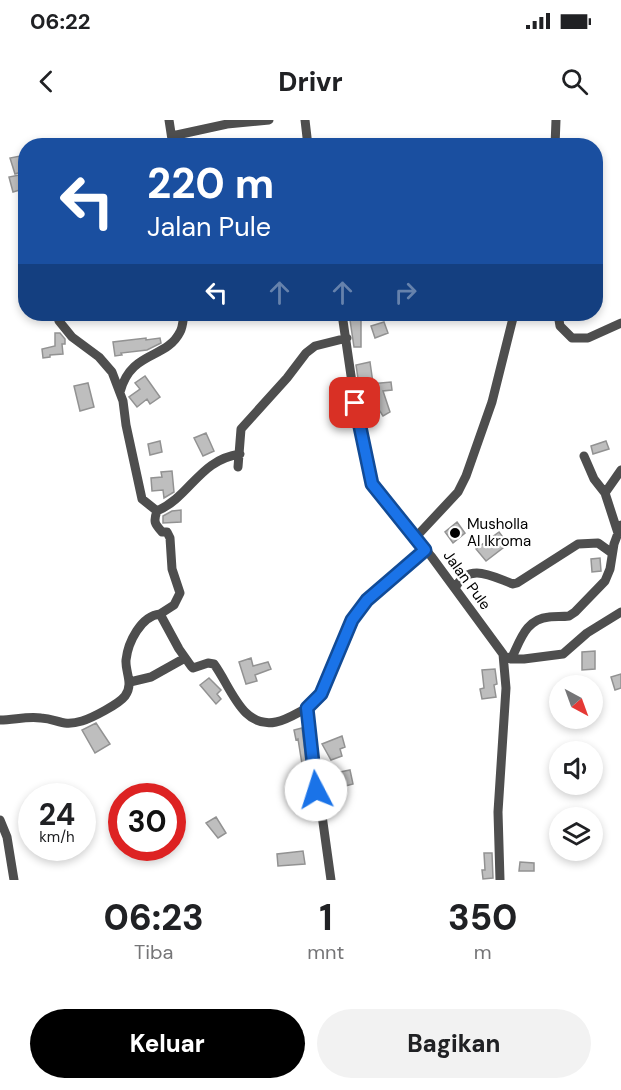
<!DOCTYPE html>
<html lang="id">
<style>
:root{--surface:#fff;--page:#f2f2f2;--text:#202124;--muted:#757577;--accent:#000}
body{margin:0;font-family:"DM Sans",sans-serif;background:var(--page);color:var(--text);height:100vh;display:flex;flex-direction:column;font-size:22px;white-space:nowrap}
*{box-sizing:border-box;margin:0}
p{font-size:20px;color:var(--muted)}
.icon{flex:none;width:33px;height:33px;fill:none;stroke:currentColor;stroke-width:2;stroke-linecap:round;stroke-linejoin:round}
.map{position:relative;height:760px;overflow:hidden}
.details{display:flex;flex-direction:column;background:var(--surface);flex:1}
.details>*{flex:none}
.banner{position:absolute;left:18px;top:18px;width:585px;height:183px;border-radius:24px;box-shadow:0 3px 9px #0003;background:#1a4fa0;color:#fff;overflow:hidden}
.needle{width:39px;rotate:139deg}
.buttons{position:absolute;left:549px;top:555px;display:grid;gap:12px}
.buttons a{display:grid;place-items:center;width:54px;height:54px;border-radius:50%;background:var(--surface);box-shadow:0 3px 9px #0003;font-size:30px}
.speed{position:absolute;left:18px;top:663px;display:flex;gap:12px;font-size:30px;font-weight:700;text-align:center}
.speed>*{display:grid;place-content:center;width:78px;height:78px;border-radius:50%;background:var(--surface);box-shadow:0 3px 9px #0003;line-height:1}
.speed small{font-size:15px;font-weight:400}
.speed .limit{border:9px solid #d22;background:#fff;color:#111}
.pin{position:absolute;display:grid;place-items:center;width:51px;height:51px;color:#fff;margin:-26px;border-radius:12px;box-shadow:0 3px 9px #0006}
.me{position:absolute;width:66px;margin:-33px;rotate:355deg;stroke-linejoin:round;filter:drop-shadow(0 0 4px #0008)}
.turn{display:flex;align-items:center;gap:21px;height:126px;padding:0 30px;font-size:27px}
.turn .icon{width:78px;height:78px;stroke-width:2.5}
.turn b{display:block;font-size:42px;line-height:51px}
.lanes{display:flex;align-items:center;height:57px;padding:0 30px;background:#0003;justify-content:center;gap:30px;direction:ltr}
.lanes .off{opacity:.35}
.eta{display:flex;justify-content:space-evenly;align-items:center;height:102px;text-align:center}
.eta b{font-size:36px;font-weight:800;line-height:42px}
.button{display:flex;gap:12px;margin-top:auto;padding:12px 30px}
.button a{flex:1;height:69px;border-radius:36px;background:var(--accent);color:#fff;font-size:24px;font-weight:800;line-height:69px;text-align:center}
.button a+a{background:var(--page);color:var(--text)}
.status{display:flex;justify-content:space-between;align-items:center;height:42px;padding:0 30px;background:var(--surface);direction:ltr}
.status svg{height:16px;fill:currentColor}
header{display:flex;justify-content:space-between;align-items:center;height:78px;padding:0 30px;background:var(--surface);font-size:27px;font-weight:800}
.map>svg:first-child{display:block}
</style>
<div class="status"><b>06:22</b><svg viewBox="0 0 49 12"><path d="M0 12V9h3v3zM5 12V6h3v6zM10 12V3h3v9zM15 12V0h3v12zM26 1h20v11H26zM47 4h2v5h-2z"/></svg></div>
<header><svg class="icon" aria-label="back" viewBox="0 0 24 24"><path d="M15 5l-7 7 7 7"/></svg>Drivr<svg class="icon" aria-label="search" viewBox="0 0 24 24"><circle cx="10" cy="10" r="6"/><path d="M15 15l6 6"/></svg></header>
<div class="map">
<svg width="621" height="760" viewBox="0 0 621 760">
<rect width="100%" height="100%" fill="#fff"/>
<path fill="#bebebe" stroke="#929292" stroke-width="1.5" d="M20,36l4,15 -9,3 -5,-16z
M19,55l4,14 -10,3 -4,-15z
M350,200h11v27h-7z
M384,202l4,11 -13,5 -4,-12z
M55,213h5l5,6v5h-3l1,10 -13,1v2l-7,1 -1,-9 13,-3z
M146,218v2l14,-2 1,5 -14,7 -26,3 1,2 -7,1 -2,-14z
M370,242l3,21 -14,2 -3,-20z
M145,256l15,21 -10,7 -3,-5 -10,8 -8,-10 11,-8 -5,-6z
M391,262l1,8 -9,1 7,21 -7,4 -9,-14 -4,-18z
M88,263l6,24 -14,4 -6,-25z
M206,313l8,18 -11,5 -9,-18z
M160,321l2,11 -12,3 -2,-11z
M606,321l3,8 -16,5 -2,-8z
M172,351l2,21 -10,6 -1,-8 -11,1 -1,-13 11,-1 -1,-5z
M181,390v12l-18,1v-7l9,-5z
M457,402l8,11 -12,10 -8,-11z
M499,412l9,12 -22,17 -10,-12z
M600,438l1,13 -9,1 -1,-13z
M595,531v18l-13,1v-18z
M251,538l2,8 15,-4 3,7 -16,6 2,6 -11,3 -7,-22z
M495,549l2,15 -3,1 2,12 -14,2 -2,-10 4,-1 -2,-18z
M621,554v14l-6,2 -4,-13z
M209,558l12,12 -4,4 4,5 -5,5 -16,-19z
M96,603l14,21 -15,9 -13,-23z
M302,608l5,41h-3v-6l-2,1 -4,-25 -2,1 -2,-10z
M342,616l3,11 -5,2 2,7 -11,4 -9,-16z
M350,650l3,14 -15,4 -3,-15z
M216,697l10,16 -8,5 -12,-15z
M303,731l2,13 -27,2 -1,-12z
M484,733h8l1,25 -10,1 -1,-9h3z
M520,742l14,1v8h-15z"/>
<g fill="none" stroke-linecap="round" stroke-linejoin="round">
<path stroke="#4e4e4e" stroke-width="9" d="M169,0l4,26
M305,0l3,26
M172,16l55,-12 42,-4
M555,26l1,-26
M57,194l2,7 13,16 27,20 13,15 11,29 3,24 16,74 15,12
M342,194l13,89 17,81 59,72 72,98 3,34 -8,124 2,68
M558,194l2,12 12,12h16l33,-15
M120,272c11,-42 46,-32 60,-60 3,-5 3,-13 4,-18
M240,334c-41,6 -49,42 -83,57 -4,11 -2,13 5,21h5l3,6 2,31 8,24 -6,12 -14,9 19,35 12,17 2,2 15,-5 6,1c17,23 28,65 62,58 11,-2 21,-9 31,-14
M584,336l10,23 11,14 13,40
M238,347l3,-38 46,-51 19,-25 9,-7 32,-8
M605,373l16,-23
M415,418l43,-46 8,-16 26,-74 22,-88
M455,468c14,-26 36,-12 58,-4l4,-1 61,-39 20,-1 14,10
M507,537l4,2h13l39,-5 24,-21 34,-21
M511,539c9,-17 14,-40 38,-42 6,-1 13,0 20,-1l6,-4 30,-31 5,-12 4,-25 7,-19
M130,562l21,-5 34,-19
M0,600c14,0 27,-4 41,-2 17,1 21,9 41,3 10,-3 37,-17 43,-25 9,-12 0,-24 1,-36 2,-18 15,-44 34,-46
M0,700l7,17 7,43
M331,760l-10,-72 -5,-18 -9,-82 14,-14 31,-74 15,-20 58,-50"/>
</g>
<g fill="none" stroke-linecap="round" stroke-linejoin="round">
<g stroke="#114b97" stroke-width="15">
<path id="route" d="M316,670l-9,-82 14,-14 31,-74 15,-20 58,-50 -53,-66 -17,-81"/>
</g>
<use href="#route" stroke="#1a73e8" stroke-width="10"/>
</g>
<circle fill="#000" stroke="#fff" stroke-width="2" cx="455" cy="413" r="6"/>
<g text-anchor="middle" stroke-width="4.5" stroke-linejoin="round" paint-order="stroke">
<g font-size="15" fill="#000" stroke="#fff" text-anchor="start">
<text x="467" y="409">Musholla<tspan x="467" dy="17">Al Ikroma</tspan></text>
</g>
<g font-size="15" fill="#000" stroke="#fff">
<text transform="translate(467 460) rotate(54)" y="5">Jalan Pule</text>
</g>
</g>
</svg>
<div class="buttons">
<a><svg class="needle" viewBox="-14 -14 28 28"><path d="M0-13l5 13h-10z" fill="#e53935"/><path d="M0 13l5-13h-10z" fill="#757577"/></svg></a>
<a><svg class="icon" aria-label="sound" viewBox="0 0 24 24"><path d="M4 9h4l5-4v14l-5-4H4zM17 9q2 3 0 6"/></svg></a>
<a><svg class="icon" aria-label="layers" viewBox="0 0 24 24"><path d="M12 4l9 5-9 5-9-5zM3 14l9 5 9-5"/></svg></a>
</div>
<div class="speed"><div>24<small>km/h</small></div><div class="limit">30</div></div>
<div class="pin" style="left:355px;top:283px;background:#d93025"><svg class="icon" aria-label="arrive" viewBox="0 0 24 24"><path d="M6 21V4h12l-3 4 3 4H6"/></svg></div>
<svg class="me" style="left:316px;top:670px" viewBox="-20 -20 40 40"><circle r="19" fill="#fff"/><path d="M0-13L10 11 0 6-10 11z" fill="#1a73e8"/></svg>
<div class="banner">
<div class="turn"><svg class="icon" aria-label="left" viewBox="0 0 24 24"><path d="M17 20v-9H6M10 6l-5 5 5 5"/></svg><div><b>220 m</b>Jalan Pule</div></div>
<div class="lanes"><svg class="icon" aria-label="left" viewBox="0 0 24 24"><path d="M17 20v-9H6M10 6l-5 5 5 5"/></svg><svg class="icon off" aria-label="ahead" viewBox="0 0 24 24"><path d="M12 20V5M6 11l6-6 6 6"/></svg><svg class="icon off" aria-label="ahead" viewBox="0 0 24 24"><path d="M12 20V5M6 11l6-6 6 6"/></svg><svg class="icon off" aria-label="right" viewBox="0 0 24 24"><path d="M7 20v-9h11M14 6l5 5-5 5"/></svg></div>
</div>
</div>
<section class="details">
<div class="eta">
<div><b>06:23</b><p>Tiba</p></div>
<div><b>1</b><p>mnt</p></div>
<div><b>350</b><p>m</p></div>
</div>
<div class="button"><a>Keluar</a><a>Bagikan</a></div>
</section>
